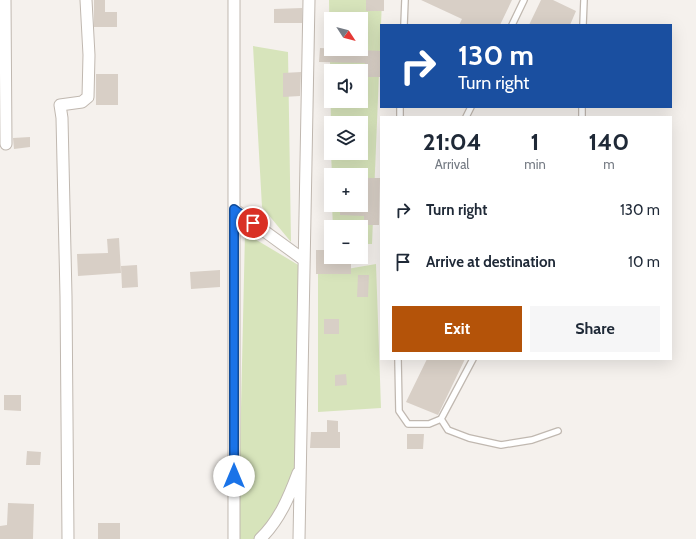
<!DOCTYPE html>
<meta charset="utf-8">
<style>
:root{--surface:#fff;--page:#f6f6f7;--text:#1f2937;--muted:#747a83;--accent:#b45309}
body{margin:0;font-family:Cabin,sans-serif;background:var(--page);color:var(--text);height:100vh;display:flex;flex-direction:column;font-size:15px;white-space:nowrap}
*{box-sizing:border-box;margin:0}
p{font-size:13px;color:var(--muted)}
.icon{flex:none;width:22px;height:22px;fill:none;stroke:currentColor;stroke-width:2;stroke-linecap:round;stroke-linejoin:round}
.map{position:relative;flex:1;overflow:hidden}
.details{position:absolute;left:380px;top:116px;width:292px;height:244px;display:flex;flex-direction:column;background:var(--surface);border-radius:0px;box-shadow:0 4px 16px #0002}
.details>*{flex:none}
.top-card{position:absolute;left:380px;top:24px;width:292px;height:84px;border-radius:0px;box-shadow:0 4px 16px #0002;background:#1a4fa0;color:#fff;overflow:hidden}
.needle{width:26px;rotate:126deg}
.controls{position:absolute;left:324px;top:12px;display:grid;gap:8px}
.controls a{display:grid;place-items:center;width:44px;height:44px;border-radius:0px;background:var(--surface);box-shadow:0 4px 16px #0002;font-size:20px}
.pin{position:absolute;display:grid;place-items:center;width:34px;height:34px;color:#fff;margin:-17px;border:2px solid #fff;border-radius:50%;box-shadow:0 1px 4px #0007}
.me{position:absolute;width:44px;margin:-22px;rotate:0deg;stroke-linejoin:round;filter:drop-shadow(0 0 3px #0008)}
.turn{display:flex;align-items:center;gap:14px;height:84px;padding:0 12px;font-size:18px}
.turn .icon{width:52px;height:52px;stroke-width:2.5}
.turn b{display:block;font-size:28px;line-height:34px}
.eta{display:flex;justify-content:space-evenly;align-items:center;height:68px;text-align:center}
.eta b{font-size:24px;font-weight:700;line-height:28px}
.button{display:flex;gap:8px;margin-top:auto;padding:8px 12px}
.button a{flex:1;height:46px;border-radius:0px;background:var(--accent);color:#fff;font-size:16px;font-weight:700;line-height:46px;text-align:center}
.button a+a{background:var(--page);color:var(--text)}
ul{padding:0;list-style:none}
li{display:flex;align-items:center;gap:12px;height:52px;padding:0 12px}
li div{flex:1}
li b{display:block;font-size:15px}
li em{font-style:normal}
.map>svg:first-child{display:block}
</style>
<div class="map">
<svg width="696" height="539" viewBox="0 0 696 539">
<rect width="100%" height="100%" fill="#f5f1ed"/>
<path fill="#d7e4bb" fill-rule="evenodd" d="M329,0h53l-10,244h-11v-17h-28l-1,-22h29v-30h-29l-1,-22h30v-30h-30v2zM331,19h30v30h-30zM331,71h30v30h-30z
M253,46l35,6 3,190 -29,-35z
M245,233l55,33 -4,198 -16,37 -16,28 -10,10h-16z
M376,264l5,144 -63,4v-138z"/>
<path fill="#d8cfc6" d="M94,0h11v12h12v15h-23z
M366,0h18v11h-18z
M421,0h91l-12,25h-41l3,-6z
M541,0h12l23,11 -6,14h-41z
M302,8v15h-28v-14z
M320,48l61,3v26h-16v-14l-46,-1z
M301,72l-1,24 -17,1v-24z
M96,74h22v31h-22z
M30,137v10l-16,2 -1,-11z
M365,178h15l-1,47h-15v-9l-24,-1v-10h25z
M119,238l2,35 -43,3 -1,-22 31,-1 -1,-14z
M316,250h15v7h20v17h-35z
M137,265l1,22 -16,1 -1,-22z
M220,270v17l-29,2 -1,-17z
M358,275h11l-1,22h-11z
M324,319h15v15h-15z
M427,359h38l-27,56 -32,-13z
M346,374l1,11 -12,1v-11z
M4,395h17v16l-17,-1z
M327,420l11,1v11h2v16h-30l1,-16h16z
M407,434h17l-1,15h-16z
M27,451l14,1 -1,13h-14z
M8,503l26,1 -1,35h-33v-13l7,-1z
M98,523h22v16h-22z"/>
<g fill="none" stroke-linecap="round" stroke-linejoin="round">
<g stroke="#c0b8b0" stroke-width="8">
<path id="lane" d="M404,25l1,-25
M512,25l12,-25
M583,25l1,-25
M400,117v-10
M466,117l5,-10
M582,117v-10
M398,359l1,52 9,13h21l12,-5 32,-60
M441,419l7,11 21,8 32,7 31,-5 26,-9"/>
</g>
<g stroke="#c0b8b0" stroke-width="13">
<path id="street" d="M5,0l1,144
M234,0v209l70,51
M68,539l-2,-243 -4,-178 -2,-13 22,-3 6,-5 1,-42 -3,-55
M234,539v-330
M260,539c19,-18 29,-42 38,-66
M299,539l10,-539"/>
</g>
<use href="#lane" stroke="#fff" stroke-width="5.5"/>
<use href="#street" stroke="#fff" stroke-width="11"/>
</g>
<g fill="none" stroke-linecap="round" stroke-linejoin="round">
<g stroke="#114b97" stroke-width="10">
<path id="route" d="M234,476v-267l19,14"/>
</g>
<use href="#route" stroke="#1a73e8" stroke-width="7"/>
</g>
</svg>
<div class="controls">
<a><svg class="needle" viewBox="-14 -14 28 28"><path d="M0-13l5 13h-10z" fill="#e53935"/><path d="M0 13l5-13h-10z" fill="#747a83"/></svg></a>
<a><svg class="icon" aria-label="sound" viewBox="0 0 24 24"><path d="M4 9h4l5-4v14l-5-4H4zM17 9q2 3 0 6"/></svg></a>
<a><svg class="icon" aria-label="layers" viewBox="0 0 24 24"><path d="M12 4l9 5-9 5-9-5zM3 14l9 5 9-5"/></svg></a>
<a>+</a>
<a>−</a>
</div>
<div class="pin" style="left:253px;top:223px;background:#d93025"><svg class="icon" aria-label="arrive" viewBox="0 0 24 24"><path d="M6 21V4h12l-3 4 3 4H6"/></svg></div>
<svg class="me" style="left:234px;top:476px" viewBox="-20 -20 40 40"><circle r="19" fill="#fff"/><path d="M0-13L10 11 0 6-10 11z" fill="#1a73e8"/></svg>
<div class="top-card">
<div class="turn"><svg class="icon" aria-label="right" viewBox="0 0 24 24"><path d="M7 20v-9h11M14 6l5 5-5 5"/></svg><div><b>130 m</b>Turn right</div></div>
</div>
<section class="details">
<div class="eta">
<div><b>21:04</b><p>Arrival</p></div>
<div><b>1</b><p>min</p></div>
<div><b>140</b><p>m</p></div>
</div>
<ul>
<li><svg class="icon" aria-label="right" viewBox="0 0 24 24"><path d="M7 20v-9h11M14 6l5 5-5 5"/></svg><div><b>Turn right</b></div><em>130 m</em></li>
<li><svg class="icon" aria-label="arrive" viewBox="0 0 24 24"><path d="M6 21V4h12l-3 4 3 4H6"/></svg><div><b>Arrive at destination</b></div><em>10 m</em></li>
</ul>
<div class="button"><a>Exit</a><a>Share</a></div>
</section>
</div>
